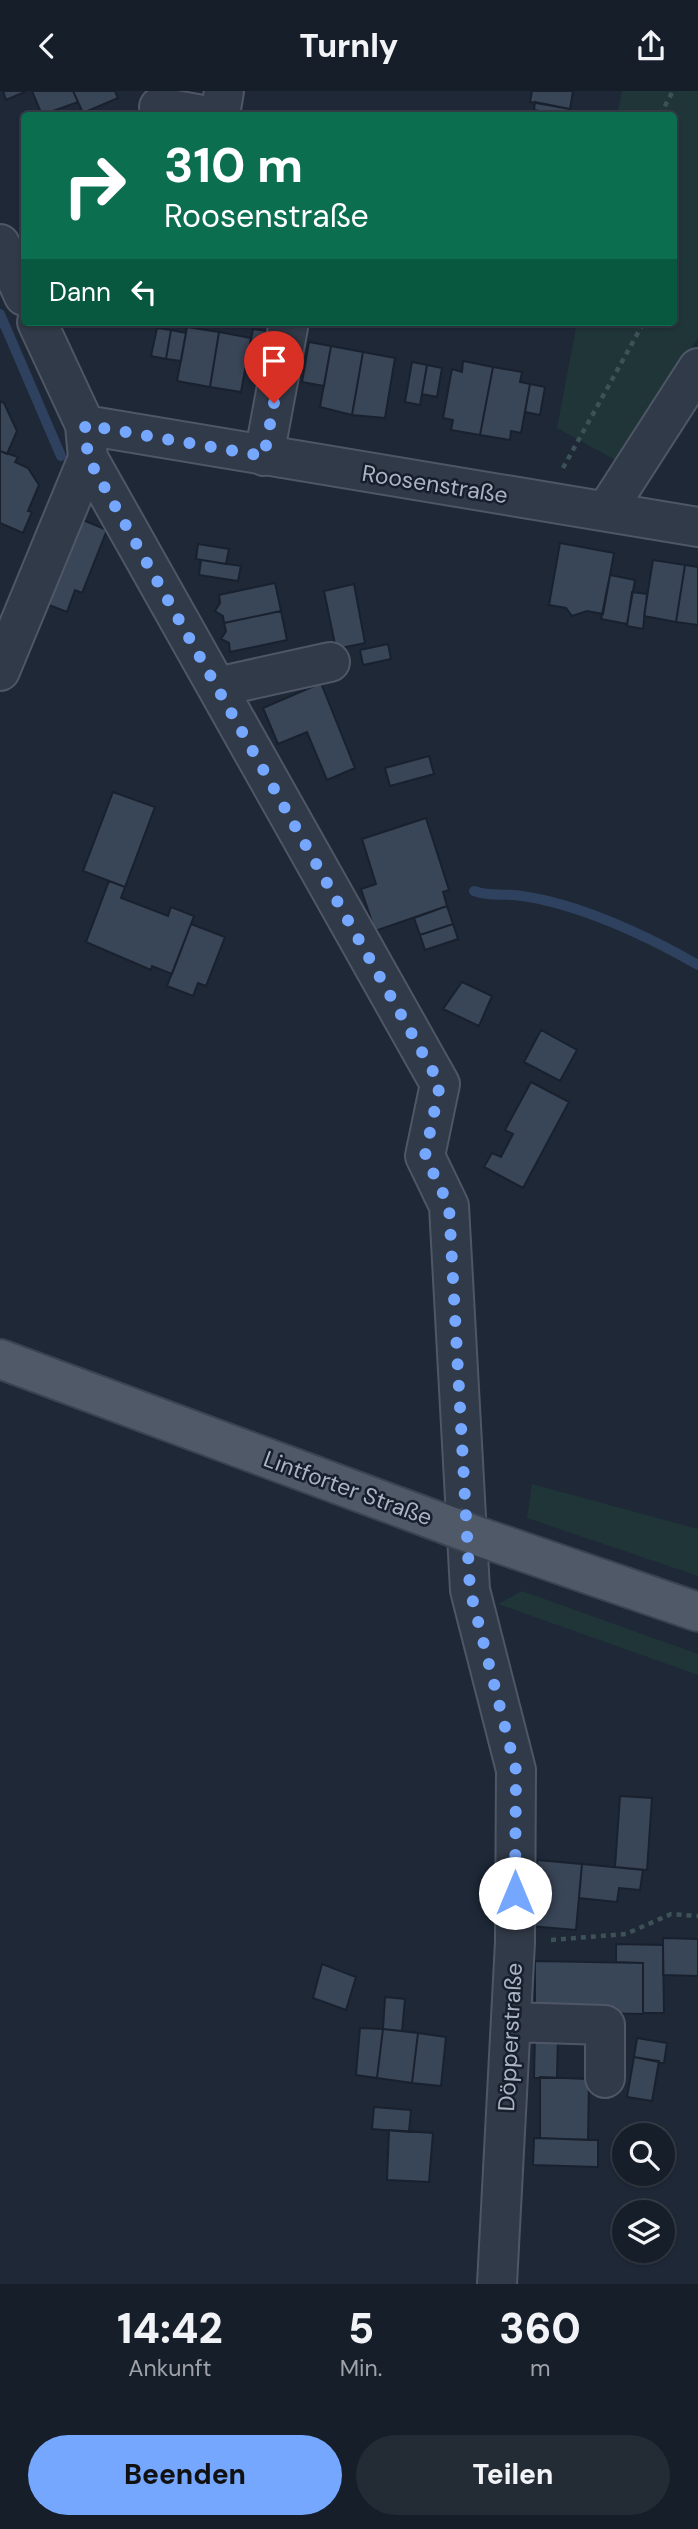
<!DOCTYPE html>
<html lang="de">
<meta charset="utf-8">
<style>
:root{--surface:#161e29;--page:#232b35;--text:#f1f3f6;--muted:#9ea2a8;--line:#353c46;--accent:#76a7ff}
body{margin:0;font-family:"DM Sans",sans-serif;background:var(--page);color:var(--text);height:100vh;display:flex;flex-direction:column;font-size:26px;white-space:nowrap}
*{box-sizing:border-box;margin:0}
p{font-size:23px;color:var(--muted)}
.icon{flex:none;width:38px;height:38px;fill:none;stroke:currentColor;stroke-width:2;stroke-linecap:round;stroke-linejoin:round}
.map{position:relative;height:2193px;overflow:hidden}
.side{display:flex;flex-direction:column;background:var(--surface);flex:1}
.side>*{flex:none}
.banner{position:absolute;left:21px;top:21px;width:656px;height:214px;border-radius:7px;box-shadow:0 2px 5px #0004,0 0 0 2px var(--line);background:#0b6e4f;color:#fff;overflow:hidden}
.tools{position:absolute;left:612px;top:2032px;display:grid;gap:14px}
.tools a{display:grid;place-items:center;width:63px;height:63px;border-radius:50%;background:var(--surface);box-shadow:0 2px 5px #0004,0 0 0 2px var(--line);font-size:35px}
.pin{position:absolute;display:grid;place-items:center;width:60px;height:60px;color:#fff;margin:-72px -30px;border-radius:50% 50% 50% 0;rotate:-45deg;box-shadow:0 0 7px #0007}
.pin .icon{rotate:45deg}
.me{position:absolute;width:77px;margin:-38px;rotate:0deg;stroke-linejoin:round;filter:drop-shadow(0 0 5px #0008)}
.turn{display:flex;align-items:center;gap:24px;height:147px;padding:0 28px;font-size:32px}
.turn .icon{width:91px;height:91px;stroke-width:2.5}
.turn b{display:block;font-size:49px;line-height:60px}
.then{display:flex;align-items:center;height:66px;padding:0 28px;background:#0003;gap:14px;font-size:26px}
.eta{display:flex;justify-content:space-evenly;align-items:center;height:119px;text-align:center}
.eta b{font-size:42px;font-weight:800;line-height:49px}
.button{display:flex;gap:14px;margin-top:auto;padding:14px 28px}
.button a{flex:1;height:80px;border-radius:42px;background:var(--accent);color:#111;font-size:28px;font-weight:800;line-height:80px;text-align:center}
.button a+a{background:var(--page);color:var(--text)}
header{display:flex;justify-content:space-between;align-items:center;height:91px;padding:0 28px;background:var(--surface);font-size:32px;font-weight:800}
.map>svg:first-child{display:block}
</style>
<header><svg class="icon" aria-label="back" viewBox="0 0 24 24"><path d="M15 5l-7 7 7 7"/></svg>Turnly<svg class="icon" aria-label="share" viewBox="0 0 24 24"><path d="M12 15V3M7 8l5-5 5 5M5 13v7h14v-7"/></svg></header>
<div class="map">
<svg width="698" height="2193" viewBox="0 0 698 2193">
<rect width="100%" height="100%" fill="#1e2837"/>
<path fill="#203538" d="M622,0h76v247l-79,124 -62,-34 20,-106h97v-207h-57z
M532,1393l166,45v47l-171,-58z
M522,1500l176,63v21l-200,-71z"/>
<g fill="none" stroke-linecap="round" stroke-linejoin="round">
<path stroke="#2e415e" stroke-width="10" d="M0,223l61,142
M474,800c16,6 31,2 48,5 57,8 126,40 176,69"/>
</g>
<path fill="#394658" stroke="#19212e" stroke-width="2" d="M3,0h24l-21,9z
M32,0h41l5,11 -36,13z
M73,0h42l3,7 -35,15z
M532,0h41l-3,18 -40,-7z
M535,11l35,7 -1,5 5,1h-30l1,-3 -11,-2z
M187,236l32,5 -9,55 -33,-6z
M157,237l14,2 -5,29 -15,-3z
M253,238l15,2 -8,44 -15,-3z
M171,239l15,3 -5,28 -15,-2z
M219,241l32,6 -10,54 -31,-5z
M309,251l22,4 -7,40 -22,-4z
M331,255l32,6 -11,63 -32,-8z
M363,261l32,6 -10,60 -33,-3z
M463,270l30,6 -13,68 -29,-5 2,-10 -10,-2 9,-49 10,3z
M412,271l15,3 -7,40 -15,-3z
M427,274l15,3 -5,29 -15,-3z
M493,276l29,5 -2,10 10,2 -9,49 -10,-2 -1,9 -30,-5z
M530,293l15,3 -5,28 -15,-3z
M0,310l4,2 13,28 -10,23 -7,-3z
M0,360l18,6 -3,5 13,6 11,17 -11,26 4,1 -9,21 -23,-10z
M71,424l36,15 -25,63 -7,-3 -8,22 -31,-12z
M560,452l54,10 -11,61 -16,-3 -15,5 -6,-8 -17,-3z
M198,453l31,5 -3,15 -30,-5z
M201,469l40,6 -3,15 -39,-6z
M653,469l32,5 -9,57 -32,-6z
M685,474l13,2v58l-22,-3z
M610,484l25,5 -8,44 -26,-5z
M275,492l6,28 -57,12 -1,-7 -8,-5 5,-8 -1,-8z
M354,493l11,59 -29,6 -12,-58z
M632,501l15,2 -4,35 -16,-3z
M281,520l6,29 -57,12 -1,-9 -8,-4 5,-8 -2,-8z
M388,553l3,15 -28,6 -3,-15z
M321,592l34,85 -28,12 -20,-48 -29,12 -15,-36z
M429,665l5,18 -44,12 -5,-18z
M113,701l42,15 -30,80 -42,-16z
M426,727l23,72 -6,2 4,14 -72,25 -14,-42 15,-5 -14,-45z
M109,790l16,6 -4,11 47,18 3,-9 23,9 -22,58 -20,-8 -1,4 -65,-28z
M447,815l6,18 -33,11 -6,-17z
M191,833l34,13 -19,49 -8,-3 -5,13 -26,-10z
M453,833l5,15 -33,11 -5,-15z
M462,891l30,14 -13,30 -36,-17z
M541,939l36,20 -17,31 -36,-19z
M531,991l38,20 -46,86 -39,-21 8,-14 9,4 12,-23 -8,-4z
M620,1705l32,2 -5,72 -32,-3z
M537,1769l45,4 -6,66 -46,-4z
M582,1773l61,6 -3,20 -21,-2 -2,14 -38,-4z
M663,1847l35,1v37l-35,-1z
M616,1853l47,1 1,68h-21v-50l-27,-1z
M535,1870l108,2v51l-108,-2z
M322,1873l34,13 -10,33 -33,-12z
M385,1906l20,2 -3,32 -19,-2z
M360,1937l23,1 -6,49 -21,-3z
M383,1938l35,4 -6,50 -35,-5z
M418,1942l28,4 -5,49 -29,-3z
M535,1942h23l-1,45h-23z
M637,1947l30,5 -3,20 -30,-6z
M634,1966l25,4 -7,40 -25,-4z
M540,1986l49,2 -1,61 -48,-2z
M374,2016l37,3 -2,22 -37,-3z
M389,2039l44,3 -4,49 -42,-2z
M534,2047l64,2v27l-65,-2z"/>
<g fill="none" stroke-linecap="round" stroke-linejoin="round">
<g stroke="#4f5766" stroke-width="42">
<path id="minor" d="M159,16l43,8
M220,24l4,-24
M0,153l24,52
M37,231l48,103 3,33 352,626 -15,72 24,50 21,384 46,180 -1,172 -18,342
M85,334l613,102
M264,365l25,-134
M606,420l92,-143
M0,580l88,-213
M217,596l113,-25
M511,1931l94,3v53"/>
</g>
<g stroke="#3b4351" stroke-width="42">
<path id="major" d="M0,1268l453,168
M477,1445l221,76"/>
</g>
<path stroke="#3d5256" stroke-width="4.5" stroke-dasharray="5 5" stroke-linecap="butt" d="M660,24l13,-24
M563,377l81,-146
M551,1849l75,-6 45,-20 27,2"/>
<use href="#minor" stroke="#313a48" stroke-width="38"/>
<use href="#major" stroke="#4f5968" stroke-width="38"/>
<g stroke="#3b4351" stroke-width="42" stroke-linecap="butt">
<path id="major-bridge" d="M453,1436l24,9"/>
</g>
<use href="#major-bridge" stroke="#4f5968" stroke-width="38"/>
</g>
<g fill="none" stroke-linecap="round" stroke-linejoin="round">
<path stroke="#76a7ff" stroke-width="12" stroke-dasharray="0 21.6" d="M274,312l-10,53 -179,-31 3,33 352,626 -15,72 24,50 21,384 46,180 -1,123"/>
</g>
<g text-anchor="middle" stroke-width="5" stroke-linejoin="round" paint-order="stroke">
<g font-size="23" fill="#abb4c5" stroke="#171f2c">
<text transform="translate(435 393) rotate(9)" y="8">Roosenstraße</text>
<text transform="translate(348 1397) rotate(20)" y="8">Lintforter Straße</text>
<text transform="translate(510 1946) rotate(-87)" y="8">Döpperstraße</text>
</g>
</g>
</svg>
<div class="tools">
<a><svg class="icon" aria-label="search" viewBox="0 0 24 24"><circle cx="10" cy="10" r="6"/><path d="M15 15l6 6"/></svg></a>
<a><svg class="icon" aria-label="layers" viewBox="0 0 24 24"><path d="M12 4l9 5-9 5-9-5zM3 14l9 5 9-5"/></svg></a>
</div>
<div class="pin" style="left:274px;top:312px;background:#d93025"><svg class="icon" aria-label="arrive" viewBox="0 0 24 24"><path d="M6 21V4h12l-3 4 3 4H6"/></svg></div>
<svg class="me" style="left:515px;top:1802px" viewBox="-20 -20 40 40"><circle r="19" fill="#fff"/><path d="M0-13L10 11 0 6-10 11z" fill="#76a7ff"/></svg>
<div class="banner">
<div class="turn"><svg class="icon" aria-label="right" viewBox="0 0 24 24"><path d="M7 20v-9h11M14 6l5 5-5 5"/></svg><div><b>310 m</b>Roosenstraße</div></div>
<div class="then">Dann<svg class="icon" aria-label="left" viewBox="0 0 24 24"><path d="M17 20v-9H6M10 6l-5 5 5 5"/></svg></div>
</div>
</div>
<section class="side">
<div class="eta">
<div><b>14:42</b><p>Ankunft</p></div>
<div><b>5</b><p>Min.</p></div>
<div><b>360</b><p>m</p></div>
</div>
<div class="button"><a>Beenden</a><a>Teilen</a></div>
</section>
